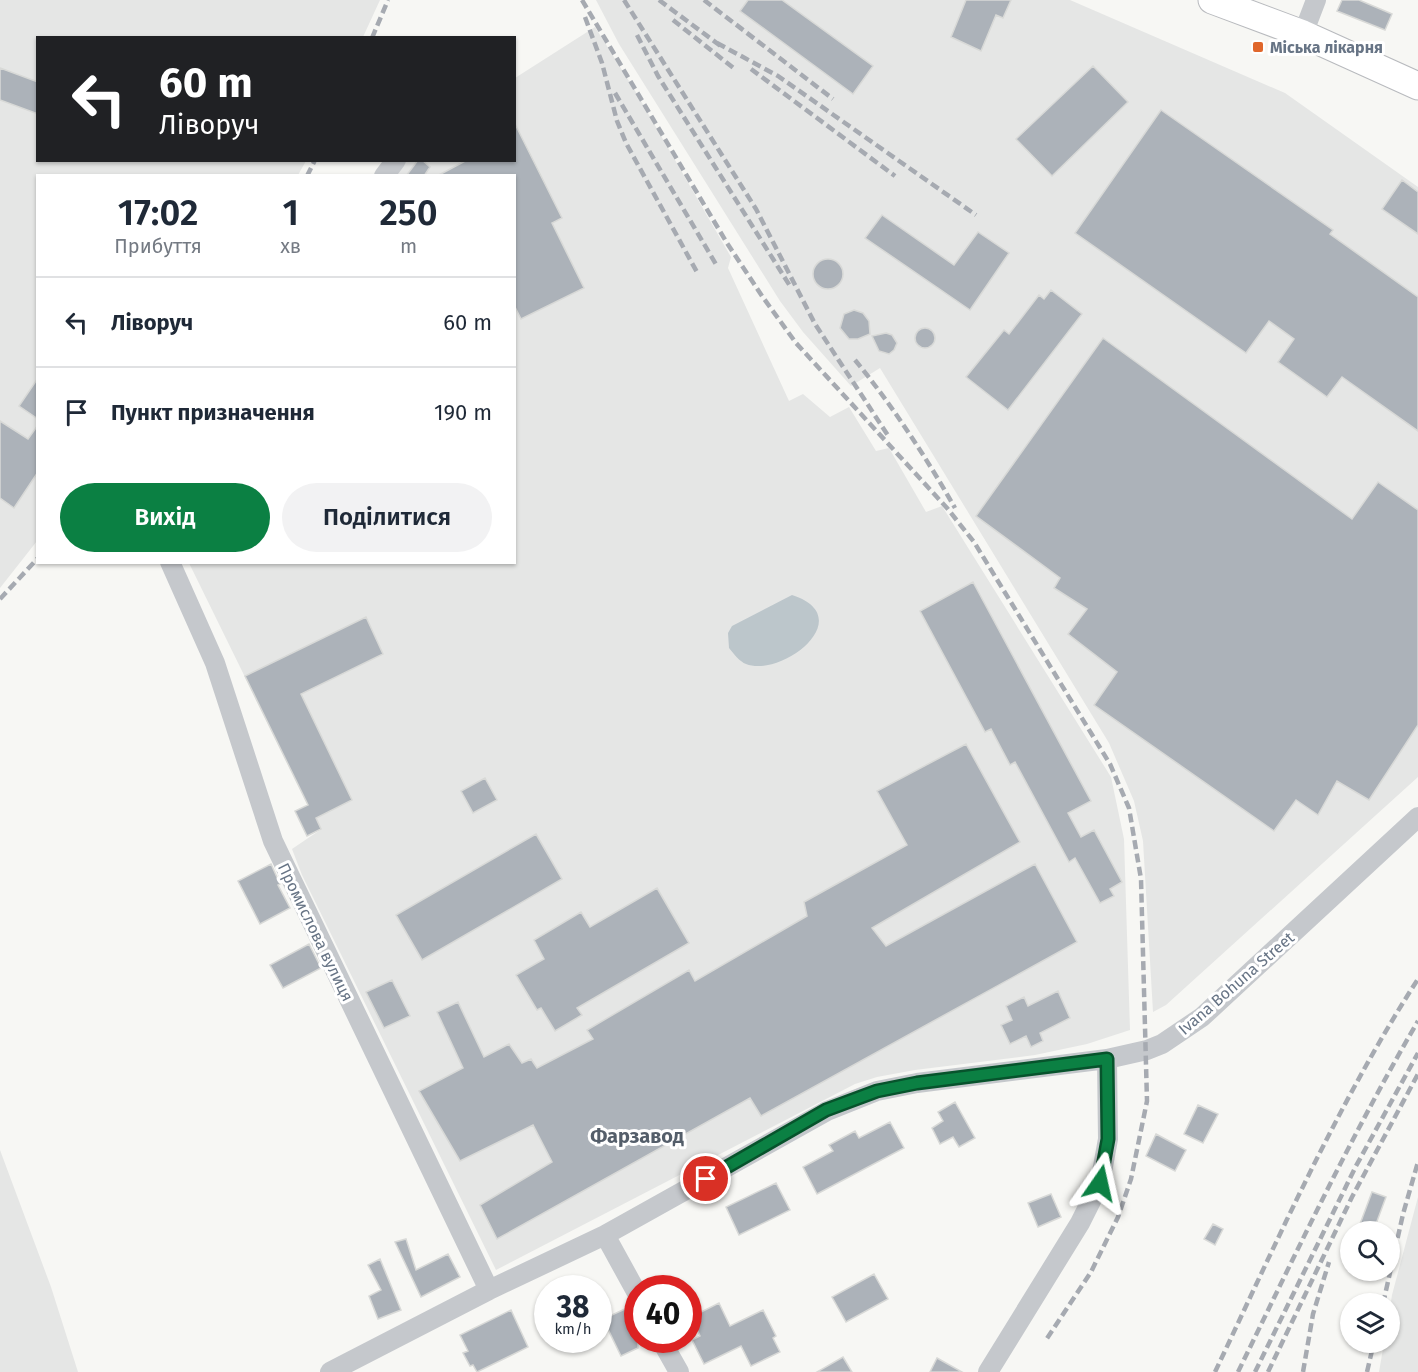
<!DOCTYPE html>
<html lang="uk">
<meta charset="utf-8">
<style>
:root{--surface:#fff;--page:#f2f2f3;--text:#1f2937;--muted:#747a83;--line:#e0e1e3;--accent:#0b8043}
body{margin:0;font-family:"Fira Sans",sans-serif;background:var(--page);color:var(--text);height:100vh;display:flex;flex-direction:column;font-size:22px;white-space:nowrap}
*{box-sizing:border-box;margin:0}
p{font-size:20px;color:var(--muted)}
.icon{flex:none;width:33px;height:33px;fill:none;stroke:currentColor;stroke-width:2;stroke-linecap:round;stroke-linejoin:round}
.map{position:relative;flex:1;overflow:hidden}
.side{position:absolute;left:36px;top:174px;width:480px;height:390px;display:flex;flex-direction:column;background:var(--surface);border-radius:0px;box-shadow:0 2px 4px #0004}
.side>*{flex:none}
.hud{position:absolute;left:36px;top:36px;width:480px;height:126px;border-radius:0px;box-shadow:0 2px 4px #0004;background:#202124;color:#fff;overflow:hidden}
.tools{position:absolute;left:1340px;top:1221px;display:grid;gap:12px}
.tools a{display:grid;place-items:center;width:60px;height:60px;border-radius:50%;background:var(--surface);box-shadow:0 2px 4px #0004;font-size:30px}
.speed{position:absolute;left:534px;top:1275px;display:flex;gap:12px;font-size:30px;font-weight:700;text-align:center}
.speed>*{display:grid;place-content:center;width:78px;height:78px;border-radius:50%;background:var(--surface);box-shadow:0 2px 4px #0004;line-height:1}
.speed small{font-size:15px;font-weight:400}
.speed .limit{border:9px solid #d22;background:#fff;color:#111}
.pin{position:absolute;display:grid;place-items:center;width:51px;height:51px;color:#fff;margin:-26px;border:3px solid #fff;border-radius:50%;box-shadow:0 2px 6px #0007}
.me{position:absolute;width:66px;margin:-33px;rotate:11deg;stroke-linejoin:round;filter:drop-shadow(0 0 4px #0008)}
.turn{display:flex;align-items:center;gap:21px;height:126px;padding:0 24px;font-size:27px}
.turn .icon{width:78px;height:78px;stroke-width:2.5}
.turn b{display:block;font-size:42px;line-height:51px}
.eta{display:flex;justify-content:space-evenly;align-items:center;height:102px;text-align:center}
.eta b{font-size:36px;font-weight:600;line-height:42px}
.primary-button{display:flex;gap:12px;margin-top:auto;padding:12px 24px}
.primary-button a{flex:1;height:69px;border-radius:36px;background:var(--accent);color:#fff;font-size:24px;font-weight:600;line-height:69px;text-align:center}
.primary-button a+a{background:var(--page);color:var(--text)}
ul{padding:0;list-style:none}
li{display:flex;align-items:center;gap:18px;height:90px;padding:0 24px;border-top:2px solid var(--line)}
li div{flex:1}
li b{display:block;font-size:22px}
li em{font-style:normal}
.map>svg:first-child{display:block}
</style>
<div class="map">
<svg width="1418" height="1372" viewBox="0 0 1418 1372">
<rect width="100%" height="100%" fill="#f7f7f4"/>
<path fill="#e5e6e5" d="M0,0h380l-17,37 -325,1v122l268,1 -8,14 -260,1 -1,365 -37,47z
M596,0h474l215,93 133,94v590l-252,228 -13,7 -10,-171 -9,-40 -25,-58 -229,-375 -29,18 -48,-54 -23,-31 -161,-257z
M595,27l39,62 97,168 -3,11 61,133 14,-7 27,23 19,-10 27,44 13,-3 37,64 16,-6 169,271 13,62 6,191 -43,14 -52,11 -120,15 -38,7 -22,7 -359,186 -194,-395 -10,-26 28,-19 -131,-267 325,-1v-386l-119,-1 10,-14 109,-1 1,-82z
M0,1150l51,137 27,85h-78z
M1418,1197v175h-39l5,-29 5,-1v-28l3,-19z"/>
<path fill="#bcc6cb" d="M792,595c68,22 -10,83 -46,69 -6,-2 -13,-11 -17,-16l-1,-15 4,-7z"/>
<path fill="#acb2b9" stroke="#d8d9d7" stroke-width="1.5" d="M748,0h34l91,66 -20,28 -113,-83z
M966,0h45l-8,18 -7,-3 -15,36 -30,-14z
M1342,0h17l33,14 -7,16 -48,-19z
M1093,66l35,36 -76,74 -36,-37z
M0,68l38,14v32l-38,-14z
M1161,110l172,120 -3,4 88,63v134l-76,-54 -15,20 -49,-35 16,-23 -25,-18 -23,32 -171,-120z
M514,122l48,96 -10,5 32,65 -63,31 -7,-14v-129h-77l30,-16h47z
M418,160h4l8,7 -6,9h-18z
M1402,180l16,12v42l-36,-25z
M882,215l72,50 24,-33 31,21 -39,57 -105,-72z
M813 274a15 15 0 1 1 30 0a15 15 0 1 1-30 0Z
M1051,290l31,24 -74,96 -42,-33 38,-47 5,4 30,-39 5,4z
M854,310l9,3 6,8 1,13 -12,5h-9l-9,-11 4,-14z
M915 338a10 10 0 1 1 20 0a10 10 0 1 1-20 0Z
M886,333l6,2 5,8 -3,7 -5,4 -10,-3 -7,-15z
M1103,338l249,181 26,-37 40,28v215l-49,75 -32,-19 -19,34 -22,-15 -22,31 -180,-126 23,-33 -49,-38 19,-25 -33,-21 6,-10 -84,-62z
M38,378v41l-19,-13z
M0,421l28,18 10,-14v47l-24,36 -14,-10z
M973,582l118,219 -23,12 13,24 13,-7 28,52 -12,7 4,7 -14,7 -25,-45 -6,4 -54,-100 -5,3 -19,-36 -6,3 -65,-121z
M366,617l17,37 -82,40 51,106 -36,18 5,11 -14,7 -12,-25 13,-6 -63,-129z
M966,744l54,98 -148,86 14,18 149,-82 42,78 -316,174 -11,-18 -253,141 -17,-34 72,-43 -19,-37 -73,36 -41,-70 44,-23 -26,-56 21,-10 26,55 25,-13 13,19 9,-4 6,9 56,-29 -6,-9 102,-60 6,11 112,-65 -3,-14 103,-57 -30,-54z
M485,778l12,22 -24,13 -12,-22z
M536,834l26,45 -140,81 -26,-45z
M271,864l9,20 -2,1 12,23 -30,16 -22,-43z
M657,888l32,55 -112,65 5,7 -27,16 -14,-23 -4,2 -21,-35 28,-16 -10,-19 47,-28 9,15z
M309,944l12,24 -38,20 -13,-23z
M392,980l18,36 -26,12 -18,-36z
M1058,991l12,27 -30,15 3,8 -12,6 -5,-11 -16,8 -9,-19 11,-5 -6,-14 18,-9 4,9z
M955,1102l20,36 -16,9 -6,-10 -13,7 -8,-16 11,-7 -5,-9z
M1198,1105l20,9 -15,29 -19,-9z
M890,1122l14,26 -87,46 -14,-27 30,-16 -4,-6 26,-14 4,7z
M1156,1134l30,16 -11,21 -29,-15z
M776,1183l14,27 -51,25 -13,-28z
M1372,1192l14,5 -13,35h-16z
M1051,1194l10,23 -23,10 -10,-24z
M1213,1224l10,5 -8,16 -11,-6z
M406,1239l10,31 32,-16 12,23 -39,20 -26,-55z
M380,1259l21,51 -23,9 -9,-23 12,-6 -13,-25z
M874,1274l14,25 -42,23 -14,-25z
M719,1303l11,23 33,-16 13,26 -3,2 7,14 -29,14 -10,-20 -37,18 -12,-24 8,-4 -9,-19z
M627,1308l11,21v19l-17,8 -18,-37z
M511,1310l17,37 -51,25 -4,-7 -3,1 -7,-13 5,-2 -8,-16z
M843,1357l9,15h-35z
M937,1358l25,14h-32z"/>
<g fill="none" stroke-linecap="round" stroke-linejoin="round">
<g stroke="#b8babe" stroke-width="29">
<path id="highway" d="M1212,0l91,34 115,52"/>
</g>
<path stroke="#c5c8cc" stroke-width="20" d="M1303,34l13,-34
M384,176l12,-16
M170,562l45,101 58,178 216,449
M605,1235l33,60
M661,1340l18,32
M330,1372l159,-82 116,-55 222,-124 50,-20 40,-8 190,-24 40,-9 15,-6 40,-27 216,-200
M988,1372l92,-149 20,-40 8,-44 -1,-80"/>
<use href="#highway" stroke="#fff" stroke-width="27"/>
<path stroke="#a6aab1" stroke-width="4.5" stroke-dasharray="9 4.5" stroke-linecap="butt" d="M582,0l145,243 35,53 34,47 151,165 27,34 136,222 19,44 12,71 6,222 -16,78 -13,38 -27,55 -45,68
M624,0l132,209 59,115 74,113
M659,0l63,47
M704,0l129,99
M585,17l17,46 15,58 9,22 72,131
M673,20l63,50
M637,35l21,41 132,210
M372,38l16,-38
M717,43l61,33 198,139
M751,69l144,107
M615,93l102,173
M307,176l8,-16
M855,360c37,45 71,97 100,148
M0,599l38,-41
M1383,1304l20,-90 15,-52
M1215,1372c63,-133 123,-269 203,-393
M1238,1372c58,-119 114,-238 180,-351
M1255,1372l101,-206 62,-113
M1268,1372l84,-175 66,-123
M1303,1372l10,-58 16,-52
M1367,1372l7,-30"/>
</g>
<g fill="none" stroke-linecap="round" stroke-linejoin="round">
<g stroke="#07532c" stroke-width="15">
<path id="route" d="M706,1179l120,-69 51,-19 40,-8 190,-24 1,80 -8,44"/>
</g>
<use href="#route" stroke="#0b8043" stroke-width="10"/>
</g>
<rect fill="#e0672c" stroke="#fff" stroke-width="2" x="1252" y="41" width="12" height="12" rx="3"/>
<g text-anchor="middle" stroke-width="6" stroke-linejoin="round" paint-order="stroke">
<g font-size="16" font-weight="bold" fill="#677485" stroke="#fff" text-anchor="start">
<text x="1270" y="53">Міська лікарня</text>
</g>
<g font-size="16" fill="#677485" stroke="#fff">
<text transform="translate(316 932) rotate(64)" y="6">Промислова вулиця</text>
<text transform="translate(1236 983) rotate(-41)" y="6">Ivana Bohuna Street</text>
</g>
<g font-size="20" font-weight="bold" fill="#545e6a" stroke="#fff">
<text x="637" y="1143">Фарзавод</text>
</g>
</g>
</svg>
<div class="tools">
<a><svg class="icon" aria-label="search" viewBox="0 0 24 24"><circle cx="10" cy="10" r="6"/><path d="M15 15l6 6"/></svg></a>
<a><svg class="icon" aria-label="layers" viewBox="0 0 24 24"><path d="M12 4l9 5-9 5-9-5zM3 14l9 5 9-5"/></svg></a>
</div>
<div class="speed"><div>38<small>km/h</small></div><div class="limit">40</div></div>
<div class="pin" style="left:706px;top:1179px;background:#d93025"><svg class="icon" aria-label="arrive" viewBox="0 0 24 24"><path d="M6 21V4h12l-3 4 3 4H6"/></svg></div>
<svg class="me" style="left:1100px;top:1183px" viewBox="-20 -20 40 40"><path d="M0-17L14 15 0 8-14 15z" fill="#0b8043" stroke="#fff" stroke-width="4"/></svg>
<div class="hud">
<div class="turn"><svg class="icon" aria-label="left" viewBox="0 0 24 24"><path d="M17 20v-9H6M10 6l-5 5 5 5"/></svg><div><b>60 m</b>Ліворуч</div></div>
</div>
<section class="side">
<div class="eta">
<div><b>17:02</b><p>Прибуття</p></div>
<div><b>1</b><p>хв</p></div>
<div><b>250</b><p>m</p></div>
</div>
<ul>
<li><svg class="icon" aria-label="left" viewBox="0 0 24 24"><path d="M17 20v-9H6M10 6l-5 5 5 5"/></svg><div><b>Ліворуч</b></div><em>60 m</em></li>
<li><svg class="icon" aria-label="arrive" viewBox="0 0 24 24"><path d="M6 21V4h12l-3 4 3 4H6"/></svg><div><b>Пункт призначення</b></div><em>190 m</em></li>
</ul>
<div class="primary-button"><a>Вихід</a><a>Поділитися</a></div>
</section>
</div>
